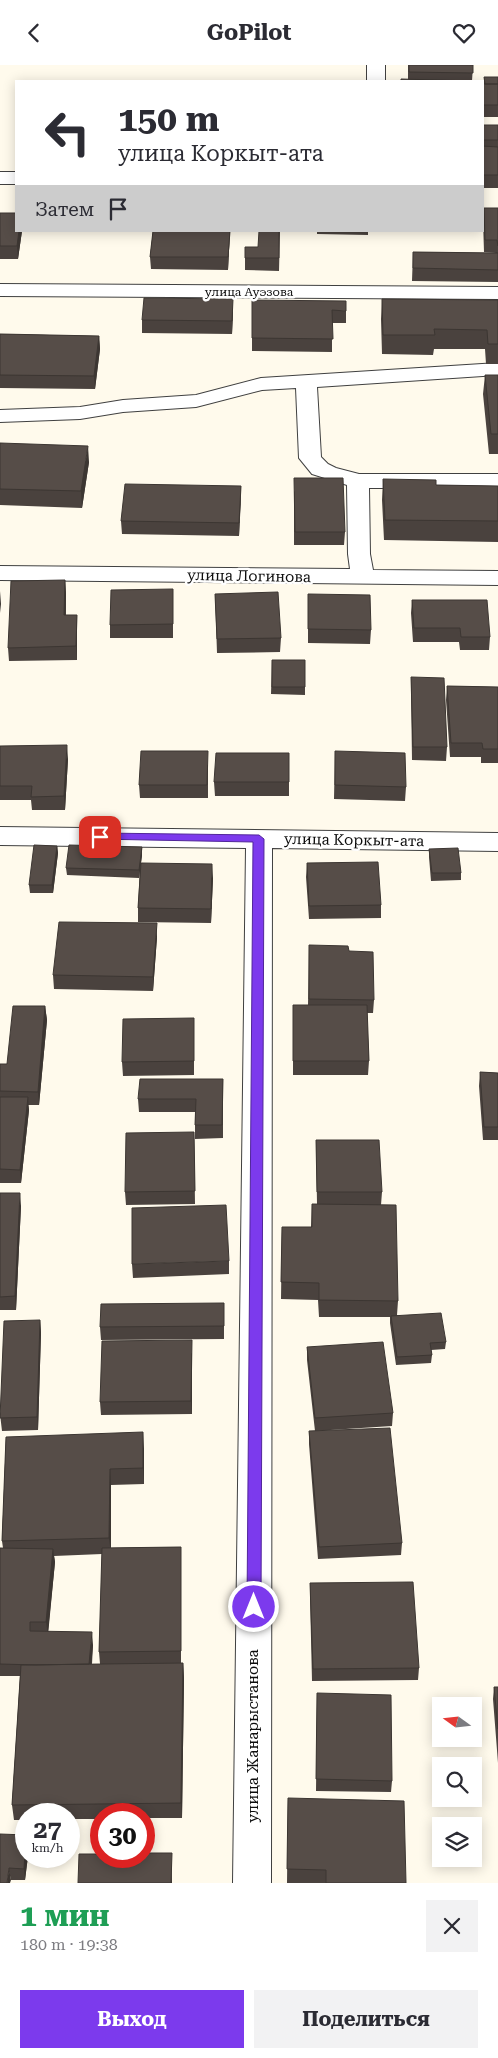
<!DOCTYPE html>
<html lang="ru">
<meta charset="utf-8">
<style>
:root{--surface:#fff;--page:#f2f2f3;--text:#2b2b33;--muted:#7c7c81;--accent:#7c3aed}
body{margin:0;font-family:"Roboto Serif",serif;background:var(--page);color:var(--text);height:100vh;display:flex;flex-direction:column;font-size:19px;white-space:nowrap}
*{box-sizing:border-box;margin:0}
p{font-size:16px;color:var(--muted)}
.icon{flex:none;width:28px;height:28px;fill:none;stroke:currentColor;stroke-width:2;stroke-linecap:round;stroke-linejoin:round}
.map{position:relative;height:1818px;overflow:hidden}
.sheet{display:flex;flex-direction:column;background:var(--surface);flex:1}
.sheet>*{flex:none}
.guide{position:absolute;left:15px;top:15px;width:469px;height:152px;border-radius:0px;box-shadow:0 2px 12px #0003;background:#fff;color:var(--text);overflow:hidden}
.needle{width:32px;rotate:285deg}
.controls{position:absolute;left:432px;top:1632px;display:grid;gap:10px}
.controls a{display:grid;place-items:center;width:50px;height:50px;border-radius:0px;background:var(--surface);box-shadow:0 2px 12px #0003;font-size:25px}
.speed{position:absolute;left:15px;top:1738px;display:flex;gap:10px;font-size:25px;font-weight:700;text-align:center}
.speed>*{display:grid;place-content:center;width:65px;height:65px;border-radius:50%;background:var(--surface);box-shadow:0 2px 12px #0003;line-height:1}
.speed small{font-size:12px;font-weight:400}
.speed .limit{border:8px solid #d22;background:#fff;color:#111}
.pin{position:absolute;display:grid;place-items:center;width:42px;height:42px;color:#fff;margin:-21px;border-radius:10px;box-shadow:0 2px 8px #0006}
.me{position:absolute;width:55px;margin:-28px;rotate:0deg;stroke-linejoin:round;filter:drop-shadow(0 0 4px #0008)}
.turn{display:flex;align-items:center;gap:18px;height:105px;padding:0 20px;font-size:22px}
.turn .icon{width:65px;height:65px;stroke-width:2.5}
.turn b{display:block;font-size:35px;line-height:42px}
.then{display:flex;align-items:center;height:48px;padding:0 20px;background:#0003;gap:10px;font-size:19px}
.round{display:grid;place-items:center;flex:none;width:52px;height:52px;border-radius:0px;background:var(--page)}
.headline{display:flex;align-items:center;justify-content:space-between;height:85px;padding:0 20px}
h1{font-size:30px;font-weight:700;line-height:38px;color:#1e9e55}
.action{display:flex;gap:10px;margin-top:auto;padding:10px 20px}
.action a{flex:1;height:58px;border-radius:0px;background:var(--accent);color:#fff;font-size:20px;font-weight:700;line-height:58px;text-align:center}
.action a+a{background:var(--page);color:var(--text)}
header{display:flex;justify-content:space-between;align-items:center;height:65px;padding:0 20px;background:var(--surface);font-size:22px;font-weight:700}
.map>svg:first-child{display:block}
</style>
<header><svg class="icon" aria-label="back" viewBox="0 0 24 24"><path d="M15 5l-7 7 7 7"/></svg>GoPilot<svg class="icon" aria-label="heart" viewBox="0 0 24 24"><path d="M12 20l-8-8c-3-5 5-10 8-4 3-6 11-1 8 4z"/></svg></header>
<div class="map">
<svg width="498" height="1818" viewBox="0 0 498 1818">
<rect width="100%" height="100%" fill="#fffaec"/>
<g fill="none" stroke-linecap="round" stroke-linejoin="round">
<g stroke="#404040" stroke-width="2">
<path id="minor" d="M367,0h18v16h-18z
M0,107h16v12h-16z
M0,219l498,3v12l-498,-3z
M498,298v12l-181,12 4,70 7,7 8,4 23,6h139v14h-129l1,66 3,16 125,1v14l-498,-5v-14l350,3 -2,-15 -1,-69 -35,-11 -13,-16 -3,-70 -34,2 -66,17 -73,5 -43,7 -80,3v-12l80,-3 43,-7 73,-5 65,-17z
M0,762l498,6v18l-226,-3 -1,1035h-38l13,-1035 -246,-3z"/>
</g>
<use href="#minor" fill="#fff" fill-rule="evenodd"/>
</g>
<path fill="#4a423e" d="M408,0h65l-1,16 -64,-1z
M484,12h14v40h-16v-33h2z
M482,60h16v63h-16z
M484,143h14v74l-86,-1 1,-29 83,1 -12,-1 -1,-32z
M0,148l16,18h6l-4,28h-18z
M153,166h77l-2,39 -77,-1 -1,-12z
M280,166l-1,40 -34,-1v-23h13z
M317,166h51v4l-51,-1z
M382,234l116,1v64h-12l-1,-15h-51l-1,6 -51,-1 -1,-35z
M252,235l94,11v12h-14v29l-80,-1z
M233,247l-1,22 -90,-1v-13z
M0,269l99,2 1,13 -5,40 -95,-1z
M485,310h13v79h-9l-6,-60z
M0,378l89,19 -7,46 -82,-3z
M383,414l53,6 62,1v56l-114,-2 -2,-40z
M241,421l-2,50 -117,-2 -1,-13z
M294,426l51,41 -1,13h-50z
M65,515l1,14v21h11v45l-68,1 -1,-13z
M173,524v49h-63v-13z
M215,529l66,44 -1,14 -63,1z
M308,529l63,36 -1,14 -62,-1z
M412,535l78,37 -1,13h-29l-1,-8h-46l-2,-29z
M272,595h33v35l-34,-1z
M411,612l36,70 -1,14 -34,-1 -1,-69z
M447,621l51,1v76h-17v-6h-31l-4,-57z
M0,681l68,13 -3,51h-33l-1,-10h-31z
M335,686l71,36 -1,14 -71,-2z
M289,688v43h-74l-1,-14z
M208,700v33h-68l-1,-13z
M57,781l1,7 -5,40h-23l-1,-8z
M142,782v8l-1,8 72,15 -2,45 -73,-1v-14l2,-41 -1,11 -72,-3 -1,-7z
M429,784l32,24v7l-30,1 -2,-24z
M307,798l74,42v13l-72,1 -3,-42z
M157,872l-4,54 -99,-2 -1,-14z
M309,880l40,6 25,49 -1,13h-6l2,48 -1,14h-75v-70h15z
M45,941l2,14 -8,85h-11l1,5 -8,73h-21v-119h7z
M194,953v57l-71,1 -1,-14z
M480,1007l18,1v67h-15l-4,-54z
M223,1014v59l-28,1v-27h-56l-1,-13z
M194,1067l1,72 -69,1 -1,-13z
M316,1075l66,52 -1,13 17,96 -1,14 49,27 -1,7 -14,1 1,5 -1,8 -35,2 -6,-42v-6h-71l-1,-17 -37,-1 1,-72h29l1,-23h5z
M0,1128l21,13 -5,104h-16z
M229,1196v13l-96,4 -1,-14z
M224,1238v36l-123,1 -1,-13z
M40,1255l1,13 -3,97 -36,1 -2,-17z
M307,1282l86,66 -1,13 -77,5 -8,-71z
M192,1288v61l-91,1 -1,-13z
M309,1366l93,112 -1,12 -83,4 -9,-115z
M6,1372l138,12v35l-33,1v63l70,-1v116l-81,1 -1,-12 3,-98 -48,2 1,6 -7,69 45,14 -1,19 91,-1 1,16 -2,139h-38v-4h-43v5h-32v-5h-43v6h-12l-2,-15 8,-129h-20v-128h3l-1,-7z
M310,1518l109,85 -1,12 -106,1 -2,-85z
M494,1622h4v76l-5,-64z
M317,1640l75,76 -1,11 -75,-1z
M288,1733l118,85h-119z
M0,1769l26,22h2l-3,24h-14z"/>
<path fill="#3c3632" d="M19,166h3l-4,28 -1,-13z
M230,166l-2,39v-13z
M233,234v13l-1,22v-13z
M99,271l1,13 -5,40 -1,-13z
M88,381l1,16 -7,46 -1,-17z
M241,421v13l-2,37v-13z
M65,515l1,14 -1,35 -1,-14z
M0,526l1,13 -1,9z
M77,550v45l-1,-14z
M67,680l1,14 -3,51 -1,-14z
M57,781l1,7 -5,40 -1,-8z
M142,782v8l-3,23v-8z
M212,799l1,14 -2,45v-14z
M157,858v14l-4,54v-14z
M45,941l2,14 -8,85 -1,-13z
M28,1032l1,13 -8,73 -1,-13z
M20,1128l1,13 -5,104 -1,-14z
M40,1255l1,13 -3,97 -1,-13z
M192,1275v74l-1,-13z
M143,1367l1,17v35l-1,-16z
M110,1404l1,16v69l-2,-16z
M53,1484l2,13 -7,73 -2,-13z
M92,1567l1,13 -3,33 -1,-12z
M183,1598l1,16 -2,139 -1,-15z
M26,1777v14h2l-3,24 -1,-11z
M172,1788v30h-1z
M9,1803l2,12 -1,3h-3z"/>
<path fill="#564d48" stroke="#3c3632" d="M409,0h64v8l-64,-1z
M484,12h14v7h-13z
M401,14l72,2h-72z
M482,19h16v21h-16z
M482,60h16v15h-16z
M482,81l16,1v28h-16z
M484,143h14v38l-1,-6h-12z
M0,148h16v18h3l-2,15h-17z
M153,166h77l-2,26h-78z
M259,166h20v27h-34v-11h13z
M413,187l85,1v17l-85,-2z
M144,233l89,1 -1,22 -90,-1z
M382,234l116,1v44h-10l-1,-14 -53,-1 1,6h-52z
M252,235l94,1v10l-14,-1 1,29 -81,-1z
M0,269l99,2 -5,40 -94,-1z
M485,310h13v59h-7z
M0,378l88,3 -7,45 -81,-2z
M294,413h49l2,54h-50z
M383,414l53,1v5l62,1v35l-113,-1z
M125,419l116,2 -2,37 -118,-2z
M65,515l-1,35h13l-1,31 -68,2 3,-67z
M173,524v35l-63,1 1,-35z
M278,527l3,46 -64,1 -2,-45z
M308,529l62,1 1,35 -63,-1z
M412,535h75l3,37h-29l-1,-9h-46z
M272,595h33v27h-33z
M411,612l33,1 3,69h-34z
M447,621l51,1v62h-15l-1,-6h-31z
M67,680l-3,51 -33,1 1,-11h-32v-40z
M141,686h67l-1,34h-68z
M335,686l70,2 1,34 -71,-2z
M216,688h73v29h-75z
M34,780l23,1 -5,39h-23z
M69,780l73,2 -3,23 -73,-2z
M458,783l3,25h-29l-3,-24z
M378,797l3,43 -72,1 -2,-43z
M141,798l71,1 -1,45 -73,-1z
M59,857l98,1 -4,54 -100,-2z
M309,880l39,1 1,5 24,1 1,48 -65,-1z
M293,940h74l2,56h-76z
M13,941h32l-7,86 -38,-1v-27h7z
M194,953v43l-72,1 1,-43z
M480,1007l18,1v54h-14z
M140,1014h83l-1,46h-27l1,-26h-58z
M0,1032h28l-8,73 -20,-1z
M194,1067l1,59 -70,1 1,-59z
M316,1075h63l3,52h-65z
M0,1128h20l-5,103 -15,1z
M312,1139l84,1 2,96 -79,-1v-17l-38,-1 1,-55h30z
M226,1140l3,56 -97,3v-56z
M224,1238v23l-124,1 1,-23z
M441,1248l5,29 -16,1 2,12 -35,2 -6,-41z
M40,1255l-3,97 -37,1 4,-97z
M192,1275l-1,61 -91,1 2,-61z
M383,1277l10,71 -78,5 -8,-71z
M390,1363l12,115 -83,4 -10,-116z
M143,1367v36l-33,1 -1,69 -107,3 4,-104z
M181,1482v104l-82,1 3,-104z
M0,1483l53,1 -7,73h-16v9l62,1 -3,32 -53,1 -36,-1z
M413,1517l6,86 -106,1 -3,-86z
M183,1598l-2,140 -169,2 9,-140z
M494,1622h4v42z
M317,1628l74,2 1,86 -76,-2z
M288,1733l116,3 2,82h-80v-13l-39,-1z
M0,1769l26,1 -2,34 -15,-1 -2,15h-7z
M144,1788h28l-1,30h-93l1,-29h22v2h43z"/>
<path fill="#7c3aed" stroke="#51269a" d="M100,768l159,2 5,4 -3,768 -2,5 -5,2 -5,-2 -2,-5 6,-765 -157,-3 -2,-2z"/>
<g text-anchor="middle" stroke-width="5" stroke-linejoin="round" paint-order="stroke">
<g font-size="12" fill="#0d0d0d" stroke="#fff">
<text x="249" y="231">улица Ауэзова</text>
</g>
<g font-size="15" fill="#0d0d0d" stroke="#fff">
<text transform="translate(249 511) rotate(1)" y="5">улица Логинова</text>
<text transform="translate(354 775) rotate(1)" y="5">улица Коркыт-ата</text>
<text transform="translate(253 1671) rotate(-90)" y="5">улица Жанарыстанова</text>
</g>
</g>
</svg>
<div class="controls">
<a><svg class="needle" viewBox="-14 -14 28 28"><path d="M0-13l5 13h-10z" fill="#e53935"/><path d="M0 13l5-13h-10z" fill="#7c7c81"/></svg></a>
<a><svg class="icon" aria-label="search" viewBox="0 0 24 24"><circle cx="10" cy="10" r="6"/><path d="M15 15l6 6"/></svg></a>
<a><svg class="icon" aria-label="layers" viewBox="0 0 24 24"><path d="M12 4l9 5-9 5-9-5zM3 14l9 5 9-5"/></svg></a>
</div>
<div class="speed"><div>27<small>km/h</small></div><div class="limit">30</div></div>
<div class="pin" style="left:100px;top:772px;background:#d93025"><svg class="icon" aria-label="arrive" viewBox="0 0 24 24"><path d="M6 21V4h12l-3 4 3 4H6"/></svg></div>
<svg class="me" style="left:254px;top:1542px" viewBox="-20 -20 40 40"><circle r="17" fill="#7c3aed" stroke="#fff" stroke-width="3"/><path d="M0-11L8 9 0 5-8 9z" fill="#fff"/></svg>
<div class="guide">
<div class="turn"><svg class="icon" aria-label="left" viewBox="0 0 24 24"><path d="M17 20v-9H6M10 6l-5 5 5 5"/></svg><div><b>150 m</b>улица Коркыт-ата</div></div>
<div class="then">Затем<svg class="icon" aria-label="arrive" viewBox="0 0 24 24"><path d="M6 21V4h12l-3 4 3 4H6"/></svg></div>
</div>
</div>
<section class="sheet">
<div class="headline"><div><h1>1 мин</h1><p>180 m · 19:38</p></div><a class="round"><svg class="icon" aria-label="close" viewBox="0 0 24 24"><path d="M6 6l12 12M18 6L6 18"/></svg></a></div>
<div class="action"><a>Выход</a><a>Поделиться</a></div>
</section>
